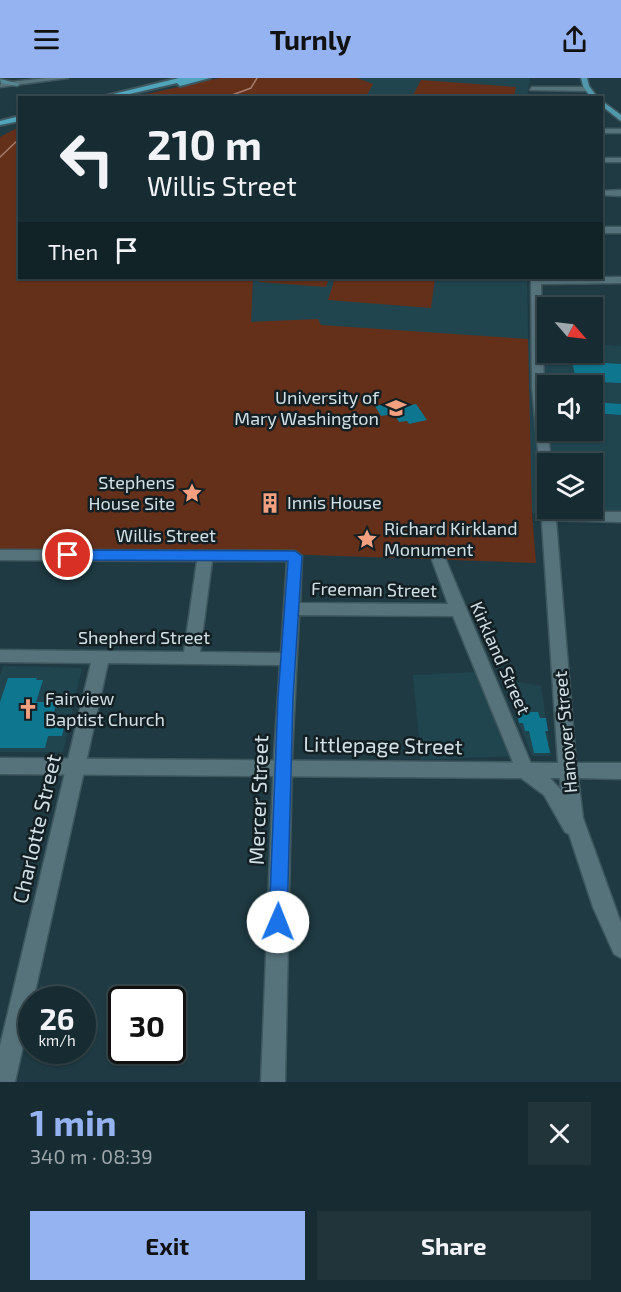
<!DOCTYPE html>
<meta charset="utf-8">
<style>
:root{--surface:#172c32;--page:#20343a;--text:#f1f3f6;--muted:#9ea7ac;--line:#36484d;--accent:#95b2f1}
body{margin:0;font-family:"Exo 2",sans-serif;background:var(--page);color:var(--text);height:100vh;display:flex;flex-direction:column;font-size:22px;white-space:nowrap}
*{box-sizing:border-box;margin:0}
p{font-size:20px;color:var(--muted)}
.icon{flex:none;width:33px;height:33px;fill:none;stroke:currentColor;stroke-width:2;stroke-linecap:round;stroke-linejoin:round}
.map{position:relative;height:1004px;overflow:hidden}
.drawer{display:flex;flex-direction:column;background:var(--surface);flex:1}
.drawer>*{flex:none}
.top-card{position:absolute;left:18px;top:18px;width:585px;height:183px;border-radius:0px;box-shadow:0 2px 4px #0004,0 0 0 2px var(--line);background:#172c32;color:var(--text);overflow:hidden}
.needle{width:39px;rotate:118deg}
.controls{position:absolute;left:537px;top:219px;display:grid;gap:12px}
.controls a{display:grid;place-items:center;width:66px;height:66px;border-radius:0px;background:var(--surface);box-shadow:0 2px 4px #0004,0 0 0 2px var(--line);font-size:30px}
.speed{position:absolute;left:18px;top:908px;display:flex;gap:12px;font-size:30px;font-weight:700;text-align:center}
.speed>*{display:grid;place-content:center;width:78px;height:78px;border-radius:50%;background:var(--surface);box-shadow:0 2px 4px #0004,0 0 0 2px var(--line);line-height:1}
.speed small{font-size:15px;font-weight:400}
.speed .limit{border:3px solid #111;border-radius:9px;background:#fff;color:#111}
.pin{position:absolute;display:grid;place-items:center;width:51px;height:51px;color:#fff;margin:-26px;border:3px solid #fff;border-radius:50%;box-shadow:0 2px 6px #0007}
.me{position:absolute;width:66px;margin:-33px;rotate:1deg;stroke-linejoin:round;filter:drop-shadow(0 0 4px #0008)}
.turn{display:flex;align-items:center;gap:21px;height:126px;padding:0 30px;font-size:27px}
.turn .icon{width:78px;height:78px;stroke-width:2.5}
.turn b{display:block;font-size:42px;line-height:51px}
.then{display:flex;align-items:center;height:57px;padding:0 30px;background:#0003;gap:12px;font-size:22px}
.round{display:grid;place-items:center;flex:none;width:63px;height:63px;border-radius:0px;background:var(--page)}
.head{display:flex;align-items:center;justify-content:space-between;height:102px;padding:0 30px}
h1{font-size:36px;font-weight:700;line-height:45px;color:var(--accent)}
.cta{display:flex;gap:12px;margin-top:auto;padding:12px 30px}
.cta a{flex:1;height:69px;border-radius:0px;background:var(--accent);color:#111;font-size:24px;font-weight:700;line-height:69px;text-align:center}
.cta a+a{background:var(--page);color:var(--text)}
header{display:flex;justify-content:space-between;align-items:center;height:78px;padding:0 30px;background:var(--accent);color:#111;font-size:27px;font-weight:700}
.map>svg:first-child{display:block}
</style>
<header><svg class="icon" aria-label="menu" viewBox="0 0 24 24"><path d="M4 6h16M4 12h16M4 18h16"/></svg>Turnly<svg class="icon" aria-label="share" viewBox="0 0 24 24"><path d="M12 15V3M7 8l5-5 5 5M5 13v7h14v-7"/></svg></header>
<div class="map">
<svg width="621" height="1004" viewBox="0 0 621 1004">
<rect width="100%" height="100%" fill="#1f3a42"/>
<path fill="#20454f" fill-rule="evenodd" d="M250,0h280l-3,19 -298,1z
M253,200h274l1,61 19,2 1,11h44l1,-8 28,2v167h-89l-292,-35zM548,308h44v44h-44zM548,386h44v44h-44z
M3,588l79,2 -19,84h-63v-76z
M476,594l37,84 -92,4 -8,-85z
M501,601l40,7 10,70h-19z"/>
<path fill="#65301a" d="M220,0h137l16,6 -7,13h-234z
M421,2l95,7 -2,10h-102z
M19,49l1,151h233l-2,44 67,-3 3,6 207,14 4,174 4,50 -309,-11 -227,-3v-412z
M261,200h68l-3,9 -67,-5z
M335,200h100l-4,30 -103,-8z"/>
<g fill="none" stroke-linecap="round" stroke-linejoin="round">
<path stroke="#a57d6d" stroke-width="1.5" d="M224,20l27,-10 6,-10
M0,79l20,-19"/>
</g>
<path fill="#0e778f" d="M572,283l49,3v19l-40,-2 -1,-5 -5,-1z
M395,324l3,6 18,-4 11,16 -18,4 -2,-3 -8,1 -5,-8 -13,2 -6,-10z
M592,324l29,2v11l-26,-2z
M8,600h29l-1,2h7l-7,22h21l-4,13h14l-5,21h-14l-3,12h-45v-46z
M517,634h21l2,6h6l2,13h-3l5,22h-16l-5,-22h-4l-2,-8h-4z"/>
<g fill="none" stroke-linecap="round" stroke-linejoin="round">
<g stroke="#3e565d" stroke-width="3">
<path id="minor" d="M47,0h21l-68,9 1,-4z
M602,51h19v4h-19z
M602,80h19v4h-19z
M621,112v6l-19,-1v-4z
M602,149h19v6h-19z
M549,434h72v10l-77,-2 -2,-3z
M0,472l295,1 7,5 -2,47 148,1 -16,-44 7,-5 7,5 88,211 -3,6 -6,2 -6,-2 -66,-161 -154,-1 -7,141 -7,326h-24l13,-326 6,-91 -172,-2 -93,419h-15v-36l91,-383 -91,-1v-12l184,2 13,-91 -197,-1zM212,483h75l-6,92 -81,-1z"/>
</g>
<g stroke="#3e565d" stroke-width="3">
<path id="tertiary" d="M532,9h56l3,2 -3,2 -58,-1z
M621,199v6l-80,1 3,103 7,77h-3v39l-5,-1 -11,-115 -1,-109z
M548,426v4h7l21,255h45v16l-43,-1 5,40 38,105v35l-7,-4 -21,-47 -24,-73 -4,-2 -21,-37 -23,-17 -521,-4v-16l558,5 -17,-255zM550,700h10l1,12z"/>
</g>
<g stroke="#3e565d" stroke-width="3">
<path id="secondary" d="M0,1l20,5 -3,2 -16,-3z"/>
</g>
<g stroke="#3e565d" stroke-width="3">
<path id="primary" d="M581,0h6l2,8 9,12h-7l-8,-12z
M602,23l19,14v6l-19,-15z"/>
</g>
<g stroke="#3e565d" stroke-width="4">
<path id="trunk" d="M179,0h31l-30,8 -3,-3 -65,15h-15z
M20,38v5l-20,4v-4z"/>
</g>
<use href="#minor" fill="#56737b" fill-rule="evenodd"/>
<use href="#tertiary" fill="#56737b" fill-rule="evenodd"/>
<use href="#secondary" fill="#548693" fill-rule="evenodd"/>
<use href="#primary" fill="#5198ac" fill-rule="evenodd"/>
<use href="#trunk" fill="#50a4bc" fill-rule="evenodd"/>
</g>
<path fill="#1a73e8" stroke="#114b97" stroke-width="1.5" d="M68,472l227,1 7,5 -9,142 -6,224 -2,7 -7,2 -7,-2 -2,-7 9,-224 10,-137 -220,-1 -6,-5z"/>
<defs>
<g id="university-bare" transform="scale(1.62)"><path d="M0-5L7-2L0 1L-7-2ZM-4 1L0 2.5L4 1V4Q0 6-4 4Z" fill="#f2a080" stroke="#131f23" stroke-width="2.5" paint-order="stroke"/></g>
<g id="sight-bare" transform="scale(1.62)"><path d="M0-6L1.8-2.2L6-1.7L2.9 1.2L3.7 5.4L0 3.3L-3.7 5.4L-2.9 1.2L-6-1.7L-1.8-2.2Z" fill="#f2a080" stroke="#131f23" stroke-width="2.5" paint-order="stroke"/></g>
<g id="building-bare" transform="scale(1.62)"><path d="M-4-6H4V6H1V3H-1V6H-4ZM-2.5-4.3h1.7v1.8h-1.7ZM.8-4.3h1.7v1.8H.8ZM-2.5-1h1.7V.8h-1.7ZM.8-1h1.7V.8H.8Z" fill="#f2a080" stroke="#131f23" stroke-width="2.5" paint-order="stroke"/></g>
<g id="church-bare" transform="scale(1.62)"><path d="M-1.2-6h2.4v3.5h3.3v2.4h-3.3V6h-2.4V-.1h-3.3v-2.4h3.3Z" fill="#f2a080" stroke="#131f23" stroke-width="2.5" paint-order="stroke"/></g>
</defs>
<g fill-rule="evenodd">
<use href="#university-bare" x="396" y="330"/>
<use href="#sight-bare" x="192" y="415"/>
<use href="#building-bare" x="270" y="425"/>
<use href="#sight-bare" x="367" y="461"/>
<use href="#church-bare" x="28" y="631"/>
</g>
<g text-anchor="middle" stroke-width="5" stroke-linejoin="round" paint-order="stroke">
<g font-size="18" fill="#d1e0e5" stroke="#131f23" text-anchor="start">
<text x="379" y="326" text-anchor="end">University of<tspan x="379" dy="21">Mary Washington</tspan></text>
<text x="175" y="411" text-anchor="end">Stephens<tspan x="175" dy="21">House Site</tspan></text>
<text x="287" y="431">Innis House</text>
<text x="384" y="457">Richard Kirkland<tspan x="384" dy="21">Monument</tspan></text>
<text x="45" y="627">Fairview<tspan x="45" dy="21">Baptist Church</tspan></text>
</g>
<g font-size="18" fill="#d1e0e5" stroke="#131f23">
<text x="166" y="464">Willis Street</text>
<text transform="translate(374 512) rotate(1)" y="6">Freeman Street</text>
<text x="144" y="566">Shepherd Street</text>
<text transform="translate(500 580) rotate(66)" y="6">Kirkland Street</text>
<text transform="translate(566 654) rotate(-95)" y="6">Hanover Street</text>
</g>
<g font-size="21" fill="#d1e0e5" stroke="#131f23">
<text transform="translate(383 668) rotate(1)" y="7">Littlepage Street</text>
<text transform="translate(259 722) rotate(-88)" y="7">Mercer Street</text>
<text transform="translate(37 751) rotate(-77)" y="7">Charlotte Street</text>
</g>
</g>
</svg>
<div class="controls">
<a><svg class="needle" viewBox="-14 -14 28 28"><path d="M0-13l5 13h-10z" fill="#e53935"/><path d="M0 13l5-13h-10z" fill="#9ea7ac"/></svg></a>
<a><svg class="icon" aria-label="sound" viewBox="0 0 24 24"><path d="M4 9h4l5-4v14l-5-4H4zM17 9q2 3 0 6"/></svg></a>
<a><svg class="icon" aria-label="layers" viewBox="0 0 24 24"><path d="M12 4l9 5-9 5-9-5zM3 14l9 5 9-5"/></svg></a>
</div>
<div class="speed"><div>26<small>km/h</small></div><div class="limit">30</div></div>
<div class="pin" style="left:68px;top:477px;background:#d93025"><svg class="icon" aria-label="arrive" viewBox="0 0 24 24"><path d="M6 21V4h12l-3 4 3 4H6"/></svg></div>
<svg class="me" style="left:278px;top:844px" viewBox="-20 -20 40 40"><circle r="19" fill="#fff"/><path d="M0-13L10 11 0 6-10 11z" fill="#1a73e8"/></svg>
<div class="top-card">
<div class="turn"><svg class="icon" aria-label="left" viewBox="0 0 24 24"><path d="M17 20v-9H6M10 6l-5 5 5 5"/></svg><div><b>210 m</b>Willis Street</div></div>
<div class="then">Then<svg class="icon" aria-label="arrive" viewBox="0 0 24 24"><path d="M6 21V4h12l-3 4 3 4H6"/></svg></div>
</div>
</div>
<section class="drawer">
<div class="head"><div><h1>1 min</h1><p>340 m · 08:39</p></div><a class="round"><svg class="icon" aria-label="close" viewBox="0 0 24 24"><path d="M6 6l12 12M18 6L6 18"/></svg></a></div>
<div class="cta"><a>Exit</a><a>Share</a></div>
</section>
